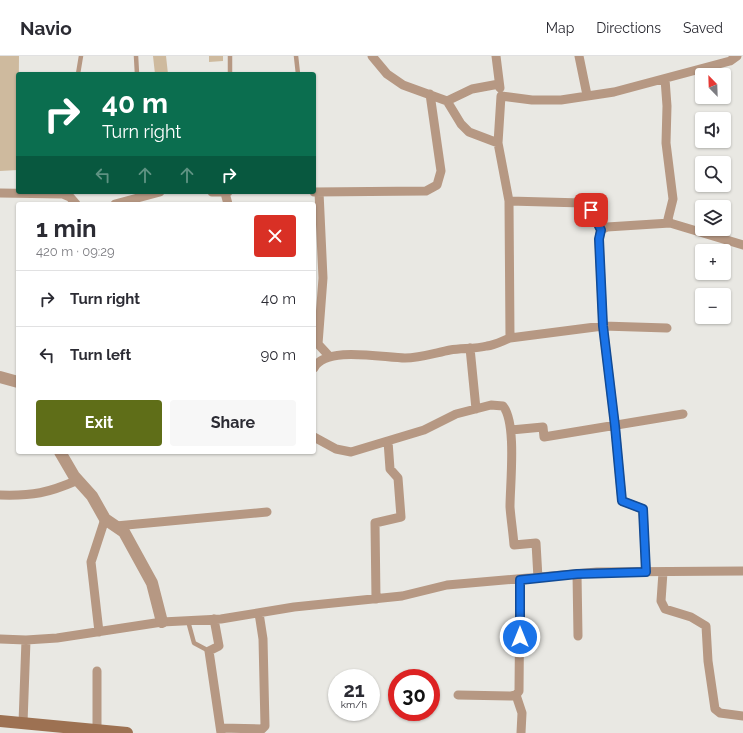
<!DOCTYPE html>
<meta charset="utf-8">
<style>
:root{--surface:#fff;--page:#f7f7f7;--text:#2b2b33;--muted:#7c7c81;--line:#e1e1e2;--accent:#5f6e18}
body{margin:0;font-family:Raleway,sans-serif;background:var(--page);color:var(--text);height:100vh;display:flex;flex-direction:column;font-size:15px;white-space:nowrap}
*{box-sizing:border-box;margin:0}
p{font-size:13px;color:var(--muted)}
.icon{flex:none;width:22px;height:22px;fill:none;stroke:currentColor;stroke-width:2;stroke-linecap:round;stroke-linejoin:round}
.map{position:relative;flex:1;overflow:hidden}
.side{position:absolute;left:16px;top:146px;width:300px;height:252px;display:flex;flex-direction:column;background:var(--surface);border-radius:4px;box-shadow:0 1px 3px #0004}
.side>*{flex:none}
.hud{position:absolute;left:16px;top:16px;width:300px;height:122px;border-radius:4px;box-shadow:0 1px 3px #0004;background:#0b6e4f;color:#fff;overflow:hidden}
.needle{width:26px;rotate:337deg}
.buttons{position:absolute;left:695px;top:12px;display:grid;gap:8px}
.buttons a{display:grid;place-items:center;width:36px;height:36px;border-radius:4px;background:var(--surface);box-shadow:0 1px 3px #0004;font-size:20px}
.speed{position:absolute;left:328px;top:613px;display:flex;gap:8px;font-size:20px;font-weight:700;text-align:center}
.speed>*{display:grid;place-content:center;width:52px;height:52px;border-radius:50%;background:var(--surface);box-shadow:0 1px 3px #0004;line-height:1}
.speed small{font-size:10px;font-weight:400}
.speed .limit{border:6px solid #d22;background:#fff;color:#111}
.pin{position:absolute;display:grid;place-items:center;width:34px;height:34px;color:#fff;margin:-17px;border-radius:8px;box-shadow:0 2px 6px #0006}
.me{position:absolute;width:44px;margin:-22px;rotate:0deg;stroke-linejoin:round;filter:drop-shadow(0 0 3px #0008)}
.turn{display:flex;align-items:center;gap:14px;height:84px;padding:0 20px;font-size:18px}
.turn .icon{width:52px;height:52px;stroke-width:2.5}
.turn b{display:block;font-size:28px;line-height:34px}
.lanes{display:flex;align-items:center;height:38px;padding:0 20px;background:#0003;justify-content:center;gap:20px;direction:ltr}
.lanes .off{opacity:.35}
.round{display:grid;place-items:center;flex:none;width:42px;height:42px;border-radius:4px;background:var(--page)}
.summary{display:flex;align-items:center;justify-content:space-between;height:68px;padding:0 20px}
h1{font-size:24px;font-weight:700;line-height:30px}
.button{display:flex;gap:8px;margin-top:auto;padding:8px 20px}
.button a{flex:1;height:46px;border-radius:4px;background:var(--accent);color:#fff;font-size:16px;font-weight:700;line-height:46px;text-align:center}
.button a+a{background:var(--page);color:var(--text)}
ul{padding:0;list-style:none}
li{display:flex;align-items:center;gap:12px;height:56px;padding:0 20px;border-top:1px solid var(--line)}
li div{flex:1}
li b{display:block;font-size:15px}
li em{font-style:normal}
header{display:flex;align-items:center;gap:24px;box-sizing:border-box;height:56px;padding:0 20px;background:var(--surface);border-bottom:1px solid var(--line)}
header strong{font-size:19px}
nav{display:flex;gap:22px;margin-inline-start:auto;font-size:14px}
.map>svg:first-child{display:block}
</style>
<header>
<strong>Navio</strong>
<nav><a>Map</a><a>Directions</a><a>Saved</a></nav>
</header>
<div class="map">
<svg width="743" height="677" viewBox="0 0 743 677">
<rect width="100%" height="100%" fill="#e9e8e3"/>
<path fill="#ceba9e" d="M0,0h19l-1,114 -18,1z
M153,0h13l2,18h-13z
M209,0h14v5l-14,1z"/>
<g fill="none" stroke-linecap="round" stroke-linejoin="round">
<path stroke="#b69883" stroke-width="4.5" d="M136,0l1,18
M296,0l2,18
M78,18l3,-18
M230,18v-18
M188,565l6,22 15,8"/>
<path stroke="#b69883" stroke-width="9" d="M372,0l15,18 16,11 44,16 14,23 8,8 29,11 3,-47 31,4h29l53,-8 116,-31 7,-5
M496,0l4,32
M579,0l8,39
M665,23l2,27 -1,37 7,56 -5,20 2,4 73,22
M447,45l25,-12 27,-5
M498,87l11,58 1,137 93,-12 -4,-87 2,-9 6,-3 63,-4
M212,136h16
M314,136l112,-1 11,-6 4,-14 -11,-77
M319,136l4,86 -5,66 12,13
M0,137l63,1 7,3 6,7
M225,137l3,11
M509,145l74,2 8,7 10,20
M115,148l45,-12
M470,292l6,61
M314,312c11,-23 70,-10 91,-10 14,0 30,-5 45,-8 12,-2 25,-1 37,-4 8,-1 15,-5 23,-8
M511,374l32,-3 1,10 139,-23
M314,381l22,12 15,3 73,-22 32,-16 35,-9 12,1c14,17 7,78 7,101 1,13 3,25 4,38l22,-2 2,35
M0,439c33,1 48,-2 78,-15
M116,470l151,-14
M646,516l-3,-63 -21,-8 -7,-75 -12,-100 64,2
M663,516l-2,29 4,8 26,8 15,9 2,35 7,48 5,4 23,3
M577,518l1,62
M376,543l-1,-76 26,-6 -3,-39 -8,-9 -2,-28
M214,563l5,27 -10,5 12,82
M99,576l-8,-70 14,-43
M0,583l26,1 31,-2 105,-16 59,-3 73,-12 108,-11 45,-11 150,-13 146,-1
M458,639l53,1 5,-1 3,-4 1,-111
M516,639l6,18 -1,20
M23,667l3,-83
M221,672l41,1 3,-3 -2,-87 -4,-26
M97,674v-59"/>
<path stroke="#b69883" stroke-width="12" d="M0,321l18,5
M60,396l14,24 18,20 13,23 19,13 28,51 10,39"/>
<path stroke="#9d7152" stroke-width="12" d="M0,665l127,12"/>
</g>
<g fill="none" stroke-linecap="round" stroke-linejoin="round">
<g stroke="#114b97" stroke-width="10">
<path id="route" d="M520,581v-57l57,-6 69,-2 -3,-63 -21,-8 -7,-75 -12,-100 -4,-87 2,-9 -10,-20"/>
</g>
<use href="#route" stroke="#1a73e8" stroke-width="7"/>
</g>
</svg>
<div class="buttons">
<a><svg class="needle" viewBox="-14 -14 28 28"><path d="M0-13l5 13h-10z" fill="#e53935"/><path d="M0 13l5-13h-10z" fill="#7c7c81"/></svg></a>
<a><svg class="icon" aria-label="sound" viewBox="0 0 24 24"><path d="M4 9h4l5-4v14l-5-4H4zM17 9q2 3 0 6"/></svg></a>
<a><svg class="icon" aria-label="search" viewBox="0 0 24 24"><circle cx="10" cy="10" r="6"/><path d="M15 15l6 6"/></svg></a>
<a><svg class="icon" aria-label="layers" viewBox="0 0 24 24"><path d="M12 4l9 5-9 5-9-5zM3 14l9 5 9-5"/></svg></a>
<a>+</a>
<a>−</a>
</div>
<div class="speed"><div>21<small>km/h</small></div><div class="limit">30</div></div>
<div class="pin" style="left:591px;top:154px;background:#d93025"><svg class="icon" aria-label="arrive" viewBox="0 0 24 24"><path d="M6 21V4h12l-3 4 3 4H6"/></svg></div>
<svg class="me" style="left:520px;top:581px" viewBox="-20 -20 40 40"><circle r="17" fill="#1a73e8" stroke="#fff" stroke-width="3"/><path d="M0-11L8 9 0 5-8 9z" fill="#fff"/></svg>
<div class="hud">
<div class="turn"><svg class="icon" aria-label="right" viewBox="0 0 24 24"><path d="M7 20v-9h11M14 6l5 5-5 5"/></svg><div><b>40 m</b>Turn right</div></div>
<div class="lanes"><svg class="icon off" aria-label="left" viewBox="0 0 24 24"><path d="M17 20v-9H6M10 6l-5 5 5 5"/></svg><svg class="icon off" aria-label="ahead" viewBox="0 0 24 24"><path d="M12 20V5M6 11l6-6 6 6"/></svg><svg class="icon off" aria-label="ahead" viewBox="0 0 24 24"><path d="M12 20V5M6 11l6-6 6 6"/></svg><svg class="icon" aria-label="right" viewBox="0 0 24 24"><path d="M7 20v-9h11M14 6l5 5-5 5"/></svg></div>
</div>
<section class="side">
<div class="summary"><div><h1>1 min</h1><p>420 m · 09:29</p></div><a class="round" style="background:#d93025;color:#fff"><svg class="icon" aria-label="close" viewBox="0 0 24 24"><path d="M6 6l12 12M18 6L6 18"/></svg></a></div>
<ul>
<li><svg class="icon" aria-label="right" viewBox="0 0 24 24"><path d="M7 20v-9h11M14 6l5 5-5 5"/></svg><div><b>Turn right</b></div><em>40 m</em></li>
<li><svg class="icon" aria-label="left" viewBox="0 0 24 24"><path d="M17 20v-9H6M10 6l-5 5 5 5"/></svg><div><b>Turn left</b></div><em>90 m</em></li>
</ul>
<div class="button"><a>Exit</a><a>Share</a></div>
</section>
</div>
